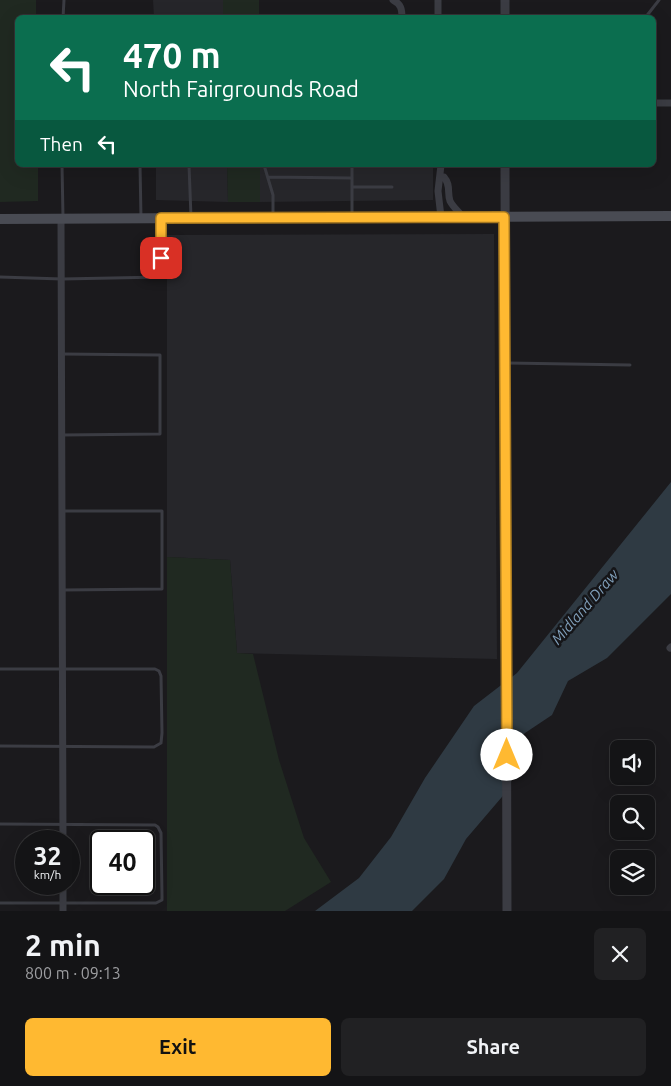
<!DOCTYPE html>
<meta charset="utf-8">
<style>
:root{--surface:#141416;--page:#212123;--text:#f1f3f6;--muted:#9d9ea1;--line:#333335;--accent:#ffb931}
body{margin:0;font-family:Ubuntu,sans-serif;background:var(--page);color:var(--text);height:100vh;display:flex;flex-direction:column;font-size:19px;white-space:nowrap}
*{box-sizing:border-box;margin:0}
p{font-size:16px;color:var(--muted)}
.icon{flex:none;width:28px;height:28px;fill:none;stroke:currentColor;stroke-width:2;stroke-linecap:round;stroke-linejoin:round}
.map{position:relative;height:911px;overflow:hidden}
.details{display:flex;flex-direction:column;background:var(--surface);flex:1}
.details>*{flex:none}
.guide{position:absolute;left:15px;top:15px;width:641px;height:152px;border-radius:8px;box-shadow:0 5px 20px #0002,0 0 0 1px var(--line);background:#0b6e4f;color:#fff;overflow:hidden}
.controls{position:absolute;left:610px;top:740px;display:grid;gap:10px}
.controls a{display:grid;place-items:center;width:45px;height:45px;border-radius:8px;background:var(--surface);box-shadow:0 5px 20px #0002,0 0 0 1px var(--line);font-size:25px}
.speed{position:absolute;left:15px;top:830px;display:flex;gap:10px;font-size:25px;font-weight:700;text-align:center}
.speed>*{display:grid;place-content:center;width:65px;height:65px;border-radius:50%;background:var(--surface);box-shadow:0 5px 20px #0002,0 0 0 1px var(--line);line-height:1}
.speed small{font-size:12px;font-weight:400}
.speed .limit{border:2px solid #111;border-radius:8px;background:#fff;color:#111}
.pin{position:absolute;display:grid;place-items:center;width:42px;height:42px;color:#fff;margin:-21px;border-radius:10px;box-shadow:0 2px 8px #0006}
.me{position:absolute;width:55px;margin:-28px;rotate:0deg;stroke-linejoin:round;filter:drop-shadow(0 0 4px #0008)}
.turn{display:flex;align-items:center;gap:18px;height:105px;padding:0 25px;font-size:22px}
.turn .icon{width:65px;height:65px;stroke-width:2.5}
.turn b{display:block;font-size:35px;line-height:42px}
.then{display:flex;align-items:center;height:48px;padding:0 25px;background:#0003;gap:10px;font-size:19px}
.round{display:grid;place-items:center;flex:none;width:52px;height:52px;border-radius:8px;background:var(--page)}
.head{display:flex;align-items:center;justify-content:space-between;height:85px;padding:0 25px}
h1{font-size:30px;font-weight:700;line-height:38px}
.cta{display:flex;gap:10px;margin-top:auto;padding:10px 25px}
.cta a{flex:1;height:58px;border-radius:8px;background:var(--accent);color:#111;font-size:20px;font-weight:700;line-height:58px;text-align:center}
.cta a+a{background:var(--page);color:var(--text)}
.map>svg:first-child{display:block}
</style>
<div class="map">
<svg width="671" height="911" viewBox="0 0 671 911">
<rect width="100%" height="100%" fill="#1b1a1d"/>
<path fill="#26262a" d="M153,0h70v17h-69z
M156,165h71l1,37 -72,-2z
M260,165h173v35l-173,2z
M494,234l3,425 -260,-6 -7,-93 -63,-3v-322z"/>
<path fill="#202921" d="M0,0h36v17l-18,1v147h20v36l-38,1z
M223,0h36v17h-36z
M227,165h33v37h-32z
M167,557l63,3 7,93 16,1 26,106 25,78 27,44 -46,29h-118z"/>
<path fill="#2f3a43" d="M671,482v112l-64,64 -39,23 -16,34 -27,18 -11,11 -7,47 -41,48 -22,40 -32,32h-97l44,-33 32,-41 34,-59 49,-72 43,-33z"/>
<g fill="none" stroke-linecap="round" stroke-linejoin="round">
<path stroke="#3b3c43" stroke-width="3" d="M63,18l1,-18
M645,18l14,-18
M62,165l1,52
M140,165l1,53
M189,165l2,52
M264,165l9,30v20
M268,177l84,1
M352,187h40
M352,214v-49
M0,277l62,2 100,-2 -1,-56
M506,363l124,2
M62,435l98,-1v-79l-98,-1
M63,511h99v78l-99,1
M0,669h155l4,2 2,5 1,57 -1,10 -7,4 -154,-1
M0,824l155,1 3,2 3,6 1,63v4l-6,3h-156"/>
<path stroke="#3b3c43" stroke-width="7" d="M393,0c8,4 9,9 9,18
M438,0v18
M654,103h17
M440,177h4c7,8 3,15 6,24 3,6 9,11 13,16
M441,217l-3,-26 3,-26
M61,219l2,622
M670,648l1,-1
M63,884v27"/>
<path stroke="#3b3c43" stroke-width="9" d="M505,18v-18
M505,165l2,746"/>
<path stroke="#494b53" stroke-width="10" d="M0,219l671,-3"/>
</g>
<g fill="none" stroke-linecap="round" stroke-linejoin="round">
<g stroke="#a67820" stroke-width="12">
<path id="route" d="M161,258v-40l343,-1 3,538"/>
</g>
<use href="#route" stroke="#ffb931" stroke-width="9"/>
</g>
<g text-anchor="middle" stroke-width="5" stroke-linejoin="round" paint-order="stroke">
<g font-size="15" font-style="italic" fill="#81a0bb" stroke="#151518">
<text transform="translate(585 607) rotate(-49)" y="5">Midland Draw</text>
</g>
</g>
</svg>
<div class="controls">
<a><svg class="icon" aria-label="sound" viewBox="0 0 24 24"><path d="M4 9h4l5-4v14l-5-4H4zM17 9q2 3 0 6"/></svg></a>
<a><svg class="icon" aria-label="search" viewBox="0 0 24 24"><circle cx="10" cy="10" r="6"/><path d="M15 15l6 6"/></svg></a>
<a><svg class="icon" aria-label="layers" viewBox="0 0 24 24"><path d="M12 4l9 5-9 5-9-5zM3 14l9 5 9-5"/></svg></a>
</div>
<div class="speed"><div>32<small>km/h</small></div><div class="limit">40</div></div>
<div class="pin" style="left:161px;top:258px;background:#d93025"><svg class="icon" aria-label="arrive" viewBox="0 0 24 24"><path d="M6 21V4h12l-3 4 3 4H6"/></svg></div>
<svg class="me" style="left:507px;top:755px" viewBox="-20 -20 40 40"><circle r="19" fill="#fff"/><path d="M0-13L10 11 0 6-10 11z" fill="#ffb931"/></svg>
<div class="guide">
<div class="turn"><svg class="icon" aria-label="left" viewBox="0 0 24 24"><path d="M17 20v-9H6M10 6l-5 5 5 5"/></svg><div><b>470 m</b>North Fairgrounds Road</div></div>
<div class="then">Then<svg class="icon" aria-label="left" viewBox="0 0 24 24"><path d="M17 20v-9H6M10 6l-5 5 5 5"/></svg></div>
</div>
</div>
<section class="details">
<div class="head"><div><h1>2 min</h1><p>800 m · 09:13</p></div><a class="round"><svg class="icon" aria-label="close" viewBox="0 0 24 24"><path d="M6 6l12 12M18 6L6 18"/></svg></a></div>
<div class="cta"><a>Exit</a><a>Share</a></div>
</section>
